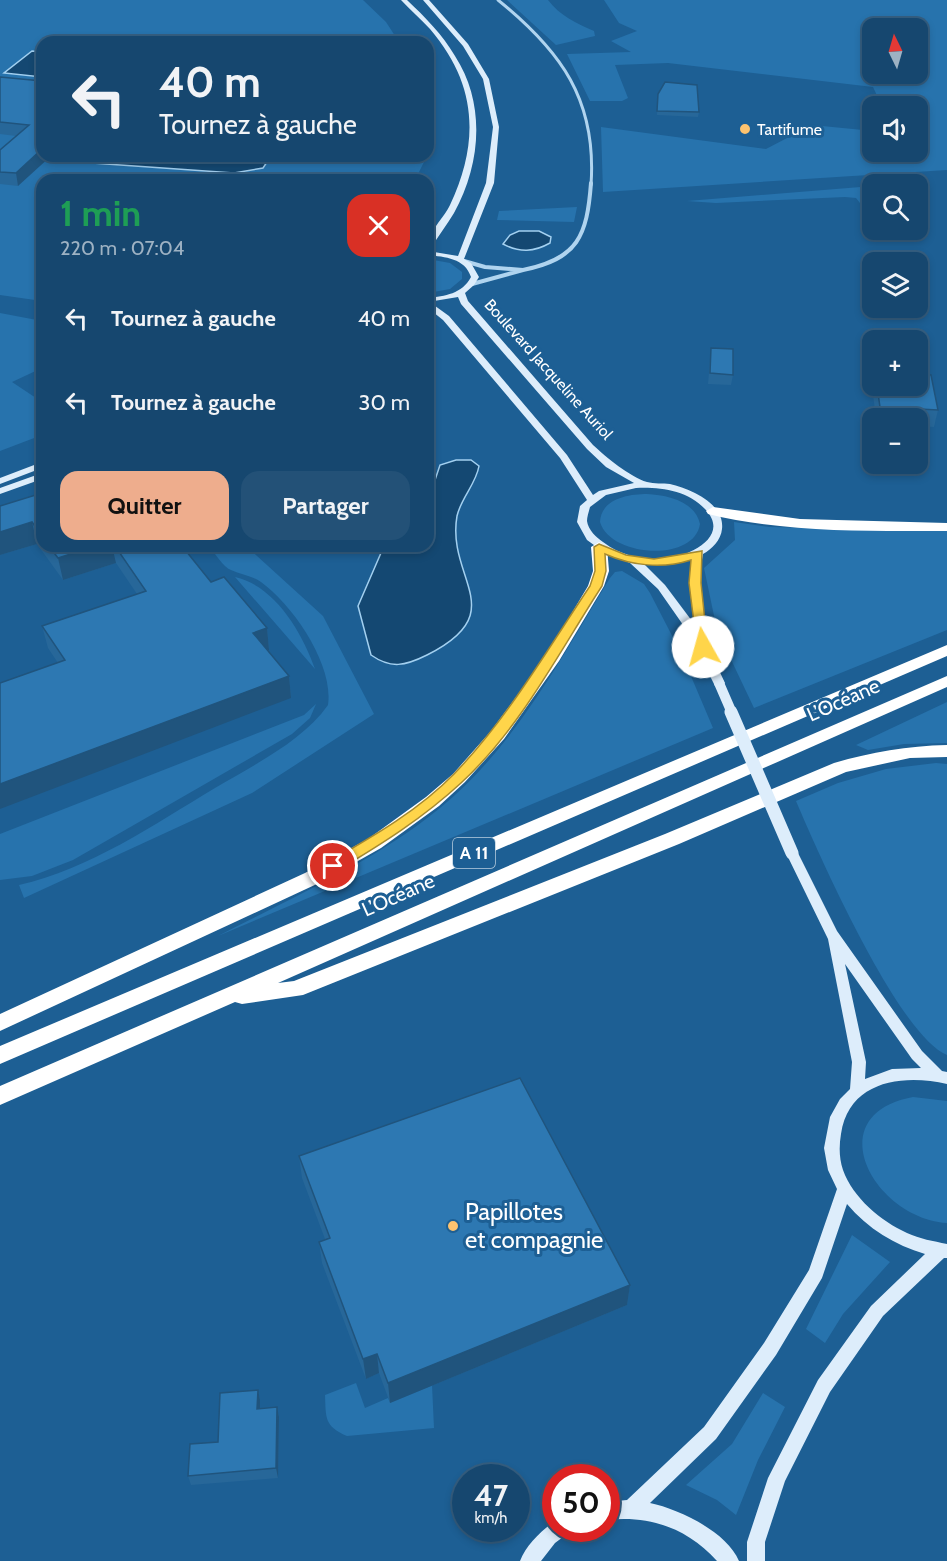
<!DOCTYPE html>
<html lang="fr">
<meta charset="utf-8">
<style>
:root{--surface:#16476f;--page:#235177;--text:#f1f3f6;--muted:#9eb2c3;--line:#355f82;--accent:#eead8d}
body{margin:0;font-family:Cabin,sans-serif;background:var(--page);color:var(--text);height:100vh;display:flex;flex-direction:column;font-size:22px;white-space:nowrap}
*{box-sizing:border-box;margin:0}
p{font-size:20px;color:var(--muted)}
.icon{flex:none;width:33px;height:33px;fill:none;stroke:currentColor;stroke-width:2;stroke-linecap:round;stroke-linejoin:round}
.map{position:relative;flex:1;overflow:hidden}
.panel{position:absolute;left:36px;top:174px;width:398px;height:378px;display:flex;flex-direction:column;background:var(--surface);border-radius:18px;box-shadow:0 3px 9px #0003,0 0 0 2px var(--line)}
.panel>*{flex:none}
.banner{position:absolute;left:36px;top:36px;width:398px;height:126px;border-radius:18px;box-shadow:0 3px 9px #0003,0 0 0 2px var(--line);background:#16476f;color:var(--text);overflow:hidden}
.needle{width:39px;rotate:355deg}
.tools{position:absolute;left:862px;top:18px;display:grid;gap:12px}
.tools a{display:grid;place-items:center;width:66px;height:66px;border-radius:12px;background:var(--surface);box-shadow:0 3px 9px #0003,0 0 0 2px var(--line);font-size:30px}
.speed{position:absolute;left:452px;top:1464px;display:flex;gap:12px;font-size:30px;font-weight:700;text-align:center}
.speed>*{display:grid;place-content:center;width:78px;height:78px;border-radius:50%;background:var(--surface);box-shadow:0 3px 9px #0003,0 0 0 2px var(--line);line-height:1}
.speed small{font-size:15px;font-weight:400}
.speed .limit{border:9px solid #d22;background:#fff;color:#111}
.pin{position:absolute;display:grid;place-items:center;width:51px;height:51px;color:#fff;margin:-26px;border:3px solid #fff;border-radius:50%;box-shadow:0 2px 6px #0007}
.me{position:absolute;width:66px;margin:-33px;rotate:353deg;stroke-linejoin:round;filter:drop-shadow(0 0 4px #0008)}
.turn{display:flex;align-items:center;gap:21px;height:126px;padding:0 24px;font-size:27px}
.turn .icon{width:78px;height:78px;stroke-width:2.5}
.turn b{display:block;font-size:42px;line-height:51px}
.round{display:grid;place-items:center;flex:none;width:63px;height:63px;border-radius:18px;background:var(--page)}
.summary{display:flex;align-items:center;justify-content:space-between;height:102px;padding:0 24px}
h1{font-size:36px;font-weight:700;line-height:45px;color:#1e9e55}
.action{display:flex;gap:12px;margin-top:auto;padding:12px 24px}
.action a{flex:1;height:69px;border-radius:18px;background:var(--accent);color:#111;font-size:24px;font-weight:700;line-height:69px;text-align:center}
.action a+a{background:var(--page);color:var(--text)}
ul{padding:0;list-style:none}
li{display:flex;align-items:center;gap:18px;height:84px;padding:0 24px}
li div{flex:1}
li b{display:block;font-size:22px}
li em{font-style:normal}
.map>svg:first-child{display:block}
</style>
<div class="map">
<svg width="947" height="1561" viewBox="0 0 947 1561">
<rect width="100%" height="100%" fill="#1d5f94"/>
<path fill="#2773ad" fill-rule="evenodd" d="M0,0h363l23,22 13,20h-357v114h385l-12,24h-373v121l-42,-6z
M507,0h41c11,15 29,24 46,31l1,5 -39,9z
M604,0h343v170l-344,22 -2,-65 165,22 46,-24 61,6v21h45v-46h-36l-9,-19 -205,-24 -53,2 13,33 -6,3h-32l-23,-47 64,-2 -20,-11 26,-10 -18,-8zM873,28h45v46h-45z
M873,186v26l-13,-1v-8l-4,-5 -11,-1 -129,6 -29,-2z
M577,207l-3,15 -77,-2 2,-9z
M428,259l22,4 12,9v7l-12,10 -22,4z
M0,313l42,8v47l-30,14 30,20v33l-42,16z
M647,494c20,1 48,7 53,30 -6,39 -90,33 -100,-2 1,-23 28,-28 47,-28z
M734,522l36,5 177,4v99l-193,78 -37,-78 -13,-62 31,-28z
M209,546h37l77,70 51,98 -122,79 -228,105 -5,-13c71,-16 134,-60 196,-97 38,-23 87,-46 113,-83 6,-40 -35,-100 -67,-123 -10,-7 -20,-7 -30,-12 -8,-3 -16,-17 -22,-24z
M622,571l22,13 6,9 32,62 31,73 -495,208c75,-39 156,-74 222,-128 74,-60 121,-150 170,-230l5,-6z
M235,577c40,9 67,55 80,92z
M947,702v41l-43,1 -36,6 -12,-5z
M316,704l-6,14 -18,16 -219,126 -41,16 -32,4v-46l304,-119z
M936,763l11,1v291c-48,-19 -129,-202 -151,-254l42,-18 48,-14z
M913,1097l34,4v122c-73,-5 -130,-108 -34,-126z
M852,1235l38,27 -47,52 -18,29 -19,-14z
M356,1383l9,25 23,-10 2,4 42,-17 2,43 -87,8c-23,-10 -21,-18 -22,-41z
M763,1393l22,14 -27,53 -22,55 -19,-15 -31,-15 46,-41z"/>
<path fill="#144872" stroke="#a3d0f0" stroke-width="1.5" d="M32,51l10,1v25l-38,-4z
M85,156h186l-8,12 -29,5 -142,-10 -8,-3z
M519,231h20l12,6 -1,6c-16,9 -30,10 -47,1l7,-9z
M456,460h15l8,6c-3,18 -18,32 -22,50 -11,63 56,96 -30,139 -22,11 -36,14 -56,0l-13,-49 26,-60h44v-45l12,-36z"/>
<g fill="none" stroke-linecap="round" stroke-linejoin="round">
<path stroke="#b0d4ef" stroke-width="3" d="M498,0c63,51 99,100 93,185"/>
<path stroke="#b0d4ef" stroke-width="4" d="M464,261l21,6 38,3 -51,14
M523,270c55,-11 64,-34 68,-87"/>
<path fill="#ddedfb" fill-rule="evenodd" d="M401,0h6c18,17 35,34 48,56 31,48 26,108 -1,157 -7,12 -16,23 -23,35h-3c-2,-14 16,-30 22,-43 30,-64 27,-121 -20,-176 -9,-10 -20,-19 -29,-29z
M423,0h6l39,44 21,35 10,48 -5,56 -30,76 7,4 8,14 -5,8 -9,8 3,8 125,144c13,12 37,32 54,37 7,2 16,1 23,2 20,5 55,19 52,45 -1,11 -10,20 -19,25 -6,30 1,59 5,89l-1,2 18,38 -2,3h-8l-27,-54 -30,-43 -28,-26 -25,-10 -18,-13 -10,-18 3,-16 7,-6 -27,-42 -117,-138 -15,-12v-5h3l18,13 118,139 26,40 6,-4 35,-8 -28,-16 -19,-18 -126,-145 -3,-7 -30,5v-4c17,-2 34,-4 43,-21 -6,-19 -26,-20 -43,-22v-4l30,5 28,-73 7,-56 -10,-48 -20,-33zM636,488c24,-1 51,2 69,21 28,29 -21,50 -45,50 -21,0 -40,-4 -57,-17 -6,-4 -15,-12 -16,-21 0,-4 2,-10 3,-14l16,-12zM692,558l-2,28 5,39 -30,-40 -21,-21 18,1z
M42,462v6l-42,16v-6z
M42,473v6l-42,15v-6z
M792,848l4,2 2,3 39,78 85,120 20,20 5,1v12c-43,-10 -98,-4 -106,50 -2,12 -2,24 2,36 10,28 38,51 64,63 13,6 26,8 40,11v14h-3l-61,58 -53,76 -45,89 -20,61v19h-18v-19l21,-64 50,-98 53,-74 54,-52c-30,-9 -57,-25 -78,-50l-25,74 -46,77 -60,84 -66,64c29,6 77,29 89,58h-22c-30,-33 -67,-46 -111,-41v-18l21,-2 77,-73 60,-84 45,-73 28,-81 -9,-19 -4,-22 6,-31 10,-18 10,-10 2,-27 -24,-123 -42,-86 2,-3zM845,964l67,95 9,9 -29,1 -27,10 1,-17z
M555,1521v7h15l-3,6 -12,9 -14,18h-21c6,-16 21,-30 35,-40z"/>
<path fill="#fff" fill-rule="evenodd" d="M713,507l87,12 147,4v8c-79,0 -161,2 -239,-17l-2,-3z
M599,542l8,5 2,24 -5,15 -45,75 -55,78 -39,43 -26,24 -58,42 -62,35 -319,148v-17l305,-141 63,-34 58,-42 27,-23 38,-43 54,-73 43,-72 5,-15 -2,-24z
M947,645v11l-947,408v-18z
M947,676v11l-669,296 16,-2 371,-147 169,-71c38,-11 73,-17 113,-18v12l-37,1 -64,14 -167,72 -376,151 -61,9 -7,-2 -235,103v-19z"/>
<path stroke="#ddedfb" stroke-width="10" d="M719,683l13,30"/>
<path stroke="#ddedfb" stroke-width="13" d="M731,712l61,141"/>
</g>
<path fill="#276799" d="M0,77l42,4 -24,105 -18,-2v-34l16,-14 -16,-2z
M658,94l41,18 -1,5 -41,-2z
M711,348l22,27 -2,10 -23,-1z
M873,381v5h45l20,24 -4,17 -16,-1v-8h-42l-4,-31z
M42,493v53h140l29,36 56,46 2,22 -1,1 21,25 2,22 -233,-35 -10,-15 -6,-22 95,-32 -21,-31 -53,17 -26,-36 -37,11v-49z
M299,1156l331,129 -3,20 -237,98 -11,-30 -13,6 -44,-116 -3,-21 6,-3 -23,-61z
M258,1390l2,10v8l17,-1 2,10 -1,61 -87,7 -3,-9 30,-34z"/>
<path fill="#20547d" d="M42,149v7h9l-33,30 -2,-13z
M32,522l5,22 -37,11v-23z
M96,546h16l4,17 -53,17 -5,-22z
M267,628l2,22 -13,5 -3,-22z
M289,676l2,22 -291,111v-25z
M630,1285l-3,20 -237,98 -2,-20z
M377,1354l2,19 -13,6 -3,-20z
M258,1390l2,10v19l-3,-10z
M277,1407l2,10 -1,61 -2,-10z"/>
<path fill="#2d78b2" stroke="#20547d" stroke-width="1.5" d="M289,36l50,6h-57z
M0,77l42,4v68l-26,24 -16,-1v-22l29,-25 -29,-3z
M665,82l32,3 2,27 -42,-1 1,-17z
M711,348l22,1v26l-23,-2z
M918,374l13,1 7,35 -58,-3 -3,-21h41z
M42,493v43l-10,-14 -32,10v-26z
M49,546h47l-38,12z
M115,546h67l29,36 13,-5 43,51 -14,5 36,43 -289,108v-101l65,-23 -23,-34 104,-35z
M520,1078l110,207 -242,98 -11,-29 -14,5 -44,-117 11,-4 -31,-82z
M258,1390l-1,19 20,-2 -1,61 -88,8 2,-32 28,-2 2,-49z"/>
<path fill="#ffd54a" stroke="#a68a30" stroke-width="1.5" d="M599,544l27,11 28,4 48,-8 -1,32 7,67 -5,1 -6,-4 -8,-64 2,-23c-28,9 -59,6 -86,-6l1,17 -4,15c-43,66 -82,143 -141,197 -38,35 -79,61 -123,87h-11l-2,-4 2,-3c45,-26 91,-52 127,-89 54,-56 93,-124 136,-188l5,-15 -1,-24z"/>
<g fill="#fdc36f" stroke="#1d5f94" stroke-width="2">
<circle cx="745" cy="129" r="6"/>
<circle cx="453" cy="1226" r="6"/>
</g>
<g text-anchor="middle" stroke-width="6" stroke-linejoin="round" paint-order="stroke">
<g font-size="16" fill="#fff" stroke="#1d5f94" text-anchor="start">
<text x="757" y="135">Tartifume</text>
</g>
<g font-size="16" fill="#fff" stroke="#1d5f94">
<text transform="translate(549 369) rotate(48)" y="6">Boulevard Jacqueline Auriol</text>
</g>
<rect fill="#1d5f94" stroke="#bbcfdf" stroke-width="1.5" x="453" y="838" width="42" height="30" rx="4.5"/>
<g font-size="18" font-weight="bold" fill="#fff">
<text x="474" y="859">A 11</text>
</g>
<g font-size="20" fill="#fff" stroke="#1d5f94">
<text transform="translate(843 700) rotate(-24)" y="7">L’Océane</text>
<text transform="translate(398 895) rotate(-24)" y="7">L’Océane</text>
</g>
<g font-size="24" fill="#fff" stroke="#1d5f94" text-anchor="start">
<text x="465" y="1220">Papillotes<tspan x="465" dy="28">et compagnie</tspan></text>
</g>
</g>
</svg>
<div class="tools">
<a><svg class="needle" viewBox="-14 -14 28 28"><path d="M0-13l5 13h-10z" fill="#e53935"/><path d="M0 13l5-13h-10z" fill="#9eb2c3"/></svg></a>
<a><svg class="icon" aria-label="sound" viewBox="0 0 24 24"><path d="M4 9h4l5-4v14l-5-4H4zM17 9q2 3 0 6"/></svg></a>
<a><svg class="icon" aria-label="search" viewBox="0 0 24 24"><circle cx="10" cy="10" r="6"/><path d="M15 15l6 6"/></svg></a>
<a><svg class="icon" aria-label="layers" viewBox="0 0 24 24"><path d="M12 4l9 5-9 5-9-5zM3 14l9 5 9-5"/></svg></a>
<a>+</a>
<a>−</a>
</div>
<div class="speed"><div>47<small>km/h</small></div><div class="limit">50</div></div>
<div class="pin" style="left:333px;top:866px;background:#d93025"><svg class="icon" aria-label="arrive" viewBox="0 0 24 24"><path d="M6 21V4h12l-3 4 3 4H6"/></svg></div>
<svg class="me" style="left:703px;top:647px" viewBox="-20 -20 40 40"><circle r="19" fill="#fff"/><path d="M0-13L10 11 0 6-10 11z" fill="#ffd54a"/></svg>
<div class="banner">
<div class="turn"><svg class="icon" aria-label="left" viewBox="0 0 24 24"><path d="M17 20v-9H6M10 6l-5 5 5 5"/></svg><div><b>40 m</b>Tournez à gauche</div></div>
</div>
<section class="panel">
<div class="summary"><div><h1>1 min</h1><p>220 m · 07:04</p></div><a class="round" style="background:#d93025;color:#fff"><svg class="icon" aria-label="close" viewBox="0 0 24 24"><path d="M6 6l12 12M18 6L6 18"/></svg></a></div>
<ul>
<li><svg class="icon" aria-label="left" viewBox="0 0 24 24"><path d="M17 20v-9H6M10 6l-5 5 5 5"/></svg><div><b>Tournez à gauche</b></div><em>40 m</em></li>
<li><svg class="icon" aria-label="left" viewBox="0 0 24 24"><path d="M17 20v-9H6M10 6l-5 5 5 5"/></svg><div><b>Tournez à gauche</b></div><em>30 m</em></li>
</ul>
<div class="action"><a>Quitter</a><a>Partager</a></div>
</section>
</div>
